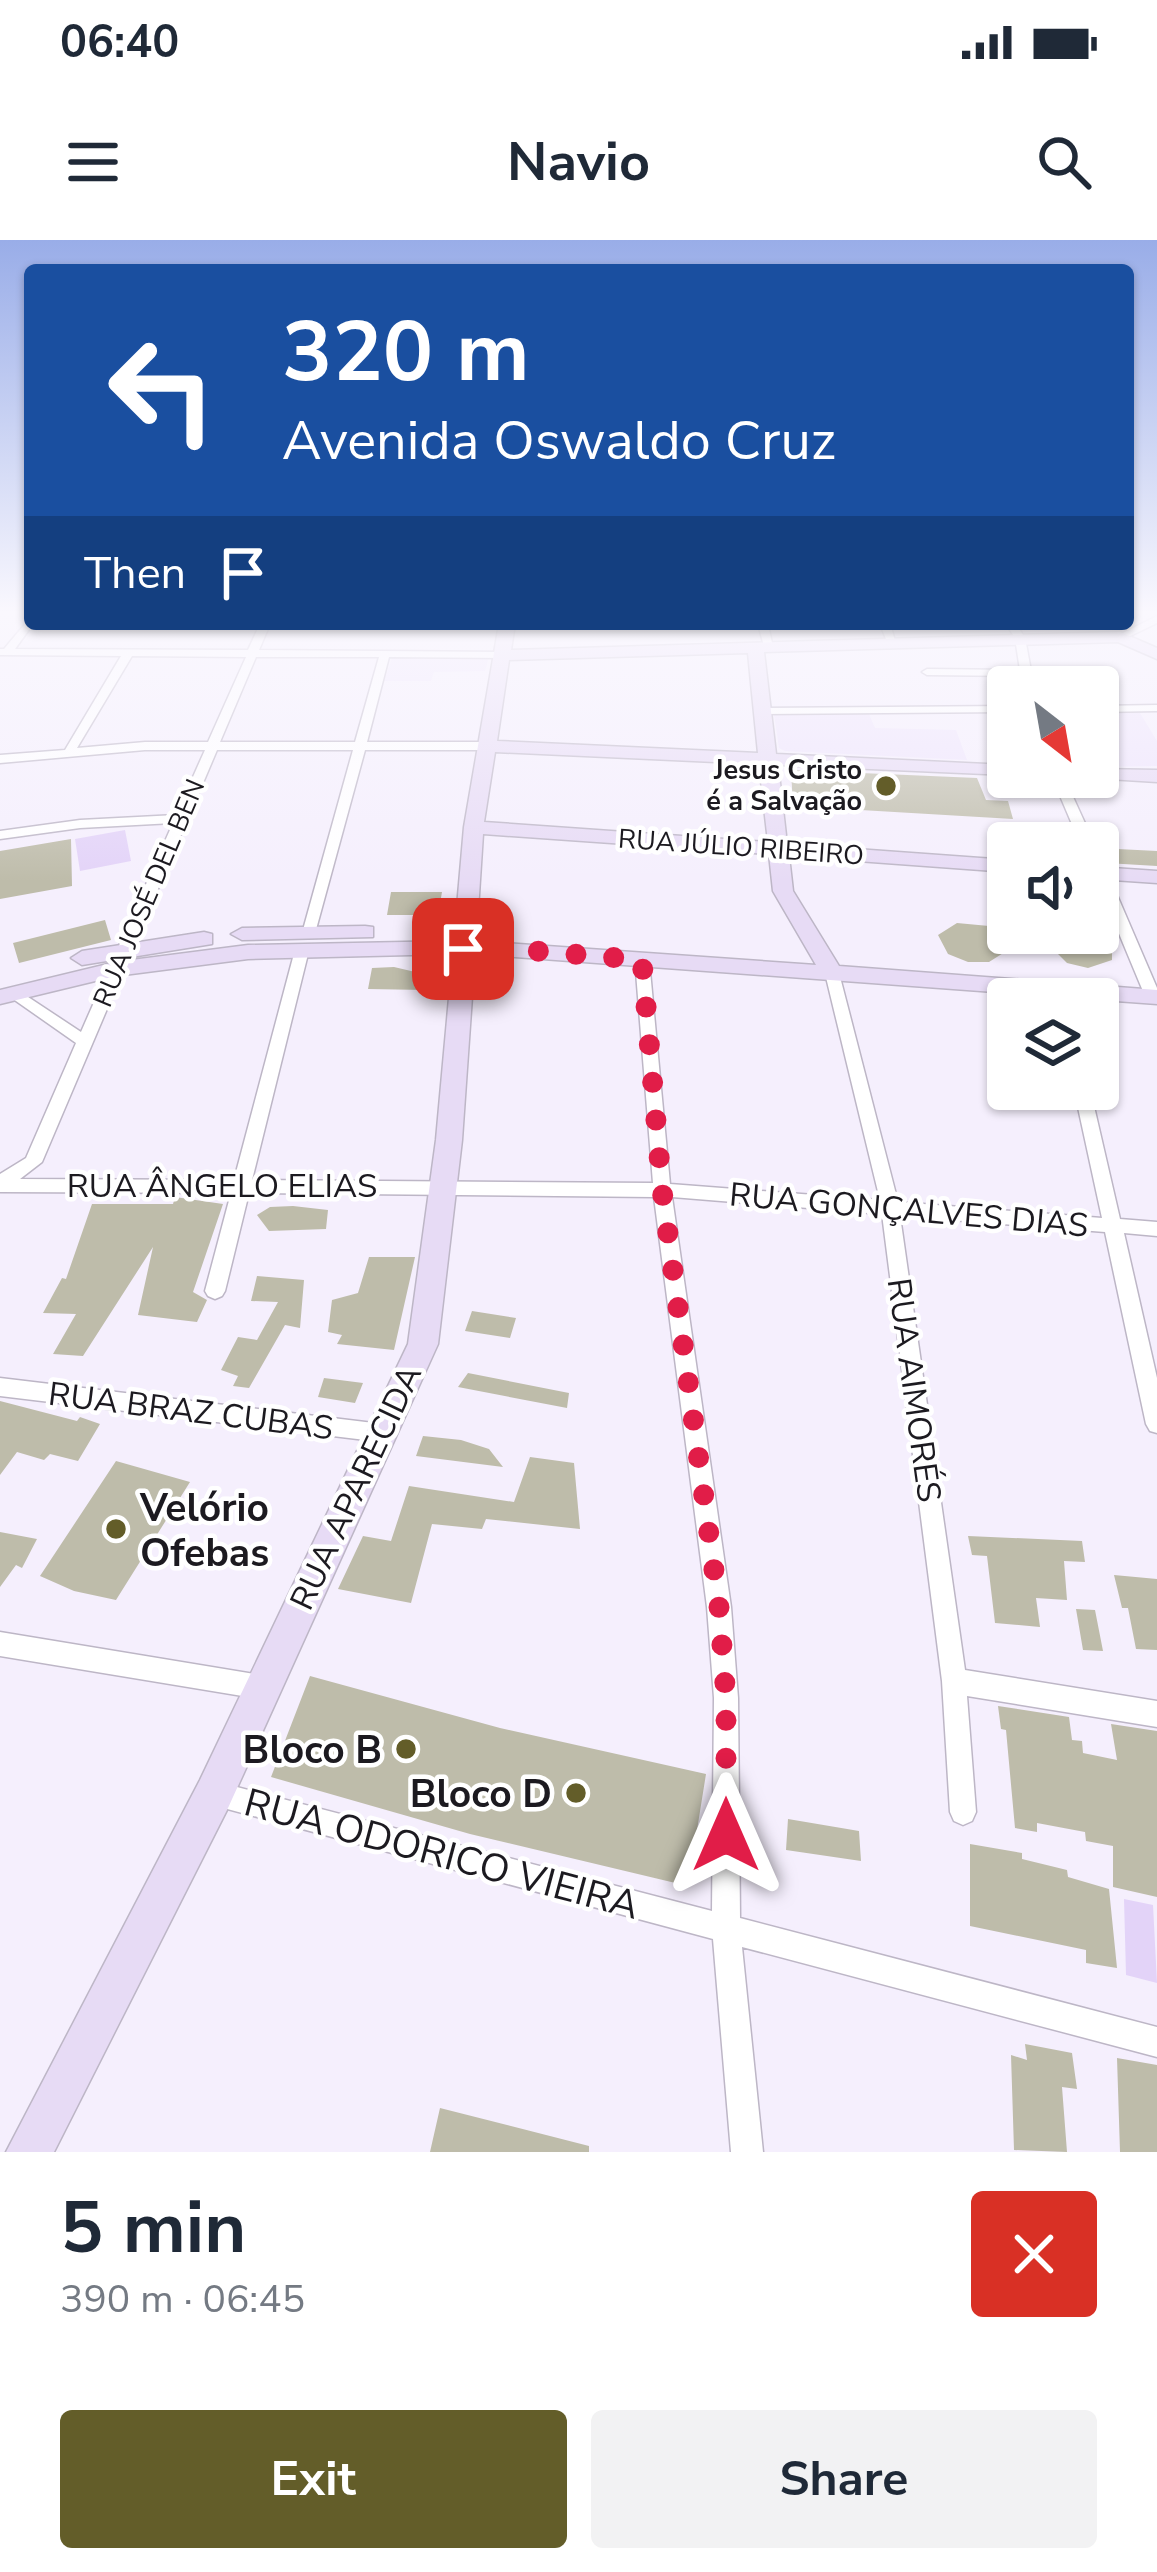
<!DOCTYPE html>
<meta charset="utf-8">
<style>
:root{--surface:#fff;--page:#f2f2f3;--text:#1f2937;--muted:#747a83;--accent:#635d29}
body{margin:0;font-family:"Nunito Sans",sans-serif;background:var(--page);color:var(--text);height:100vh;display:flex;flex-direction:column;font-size:45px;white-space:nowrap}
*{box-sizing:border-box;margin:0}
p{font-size:39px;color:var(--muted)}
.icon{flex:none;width:66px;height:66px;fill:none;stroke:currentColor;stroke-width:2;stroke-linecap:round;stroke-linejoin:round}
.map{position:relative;height:1912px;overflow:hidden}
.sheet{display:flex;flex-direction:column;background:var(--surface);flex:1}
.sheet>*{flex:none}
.top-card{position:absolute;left:24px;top:24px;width:1110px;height:366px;border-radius:12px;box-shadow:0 3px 9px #0004;background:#1a4fa0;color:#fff;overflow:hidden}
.needle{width:78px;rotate:149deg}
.fabs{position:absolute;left:987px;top:426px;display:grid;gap:24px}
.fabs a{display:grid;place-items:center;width:132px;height:132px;border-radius:12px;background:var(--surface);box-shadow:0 3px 9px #0004;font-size:60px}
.pin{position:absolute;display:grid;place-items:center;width:102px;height:102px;color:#fff;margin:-51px;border-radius:24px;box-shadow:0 6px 18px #0006}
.me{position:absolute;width:132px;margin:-66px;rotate:0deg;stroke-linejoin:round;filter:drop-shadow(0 0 9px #0008)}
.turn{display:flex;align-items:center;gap:42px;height:252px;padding:0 60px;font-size:54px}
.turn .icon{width:156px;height:156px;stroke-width:2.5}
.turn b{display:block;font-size:84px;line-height:102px}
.then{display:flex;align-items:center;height:114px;padding:0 60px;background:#0003;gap:24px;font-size:45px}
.round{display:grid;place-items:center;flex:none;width:126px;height:126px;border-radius:12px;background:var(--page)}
.head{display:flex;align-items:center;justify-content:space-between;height:204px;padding:0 60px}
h1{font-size:72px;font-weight:700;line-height:90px}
.action{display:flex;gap:24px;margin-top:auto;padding:24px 60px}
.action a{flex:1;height:138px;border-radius:12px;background:var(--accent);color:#fff;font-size:48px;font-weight:700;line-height:138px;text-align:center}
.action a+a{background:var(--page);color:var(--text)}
.status{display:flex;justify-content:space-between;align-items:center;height:84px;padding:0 60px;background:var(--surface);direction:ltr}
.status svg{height:33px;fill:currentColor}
header{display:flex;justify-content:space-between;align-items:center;height:156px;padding:0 60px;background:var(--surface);font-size:54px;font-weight:700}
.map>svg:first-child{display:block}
</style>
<div class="status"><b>06:40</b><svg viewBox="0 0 49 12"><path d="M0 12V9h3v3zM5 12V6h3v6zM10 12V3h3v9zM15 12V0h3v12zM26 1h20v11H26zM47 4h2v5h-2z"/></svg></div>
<header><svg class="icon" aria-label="menu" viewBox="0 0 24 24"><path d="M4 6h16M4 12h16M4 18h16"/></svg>Navio<svg class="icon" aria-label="search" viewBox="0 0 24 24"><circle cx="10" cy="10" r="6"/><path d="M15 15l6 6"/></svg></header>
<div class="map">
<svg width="1157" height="1912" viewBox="0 0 1157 1912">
<rect width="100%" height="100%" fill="#f5effd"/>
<path fill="#eee4fc" d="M489,417l-4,14 -51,1 -3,9h-47l8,-23z
M1098,473h42l17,28v25l-59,1z
M774,474h95l6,14 81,2 11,30 -182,-9 -6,-3z"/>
<path fill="#e3d3f8" d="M125,590l6,31 -51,10 -5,-32z
M1124,1659l29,6 4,78 -31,-8z"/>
<path fill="#bebcaa" d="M791,530l186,8 9,22 22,1 5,18 -220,-13z
M71,599l1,47 -72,13v-48z
M1098,608l59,3v15l-51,-3 -8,-4z
M391,652h51l-4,23h-51z
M105,680l6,20 -92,23 -6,-20z
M957,683l32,3 15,11 4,13 -19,12h-21l-20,-8 -10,-19z
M1060,693l41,5 11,10v12l-24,8 -21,-5 -17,-17z
M394,727l34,8 -3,15 -57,-1 4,-21z
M175,957l48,7 -30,88 14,8 -10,22 -59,-7 15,-68 -70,109 -30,-2 23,-40 -33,-1 19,-35 4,1 26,-75h81z
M293,966l35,4 -2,19 -57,2 -12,-16 13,-8z
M369,1017h46l-21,93 -57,-6 5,-9 -14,-3 4,-32 26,-7z
M257,1036l47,4 -4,48 -15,-3 -36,63 -16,-2 5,-10 -17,-6 17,-33 19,3 21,-38 -27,-1z
M472,1071l44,7 -6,20 -45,-7z
M468,1133l101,20 -2,15 -109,-21z
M324,1138l39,5 -8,20 -37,-6z
M0,1161l77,20 3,-4 20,7 -22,37 -28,-7 -6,6 -27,-8 -17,23z
M423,1196l38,4 28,9 14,18 -87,-11z
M530,1217l44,6 6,66 -94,-10 -4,10 -50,-5 -21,79 -73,-14 25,-53 28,5 18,-55 105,16z
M116,1221l74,21 -74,118 -42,-9 -34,-15z
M0,1292l37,7 -15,29 -6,-3 -16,22z
M968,1296l114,5 3,21 -21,-1 3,39 -31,-2 4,29 -45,-4 -8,-67 -15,-1z
M1114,1335l43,4v71l-21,-1 -8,-41h-6z
M1076,1369l19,1 8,41 -20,-1z
M310,1436l190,52 206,46 -18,112 -218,-52 -199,-57z
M998,1466l71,11 3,23 10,1 1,12 34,7 -6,-36 46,7v166l-44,-10v-41l-27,-5 -1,-9 -48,-9v9l-22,-4 -9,-98 -5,-1z
M788,1579l71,12 2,30 -75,-11z
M970,1604l52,9v6l45,11 1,7 41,12 8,79 -31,-5v-13l-116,-24z
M1025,1804l47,9 5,36 -15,-2 5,65 -53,-2 -3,-95 16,5z
M1117,1818l40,7v87h-37z
M440,1868l149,38v6h-159z"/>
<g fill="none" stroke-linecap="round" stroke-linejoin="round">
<g stroke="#bdb6c6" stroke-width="3">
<path id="street" d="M1157,376v7l-33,16 -9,-2z
M30,378v6h3l-18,25 233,1 12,-26h10l-11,26 246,2 5,3 -5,3 -116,-1 -22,85h120l6,4 -6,4h-122l-50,183 -5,1 -7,-4 50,-180h-136l-175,412 -22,17 214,1 61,-230 7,-4 7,4 -57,230 401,3 -18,-223 7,-4 7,4 21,224 210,16 -55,-227 7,-5 7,5 59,229 204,16 -28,-129h16l30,130 37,3v14l-33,-3 33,145v55l-7,-2 -4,-7 -41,-192 -205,-16 65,454 192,31v26l-190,-31 9,116 -4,9 -9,4 -9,-4 -4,-9 -8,-131 -60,-467 -210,-17 59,410 7,91 2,220 417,109v30l-415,-110 21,205h-32l-18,-213 -508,-136 -4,-9 4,-9 9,-4 498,130 2,-213 -7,-91 -53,-410 -405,-4 -24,98 -3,5 -7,3 -7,-3 -3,-5 26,-98 -231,-1v-18l26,-16 50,-115 -70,-49 3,-3h10l62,41 92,-209 -93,5 -80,11v-8l80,-11 96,-5 29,-65h-60l-145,13v-8l65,-5 56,-94 -121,-1v-6h4zM132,416l114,1 -38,85h-63l-68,6zM256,417h123l-24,85h-135z
M758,384h10l5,24 -9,-2z
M880,384h10l6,20h-8z
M1006,384h10l9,14 9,49h-12l-1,-11 -94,-1 -5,-3 5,-3 93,1 -5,-32z
M1157,465v6l-59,1v-6z
M1008,466v6l-245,2 -6,-3 6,-3z
M1052,537h12l30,66h-14z
M1098,623l7,4 52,121v12l-9,-1 -3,-3 -47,-113z
M0,1138l382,46 8,2 3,7 -3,7 -8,2 -382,-46z
M0,1392l261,43 9,3 3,9 -3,9 -9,3 -261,-43z"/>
</g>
<g stroke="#bdb6c6" stroke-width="3">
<path id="secondary" d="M499,384h16l-4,26 609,-18 37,16v11l-39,-17 -354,10 12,102 232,11v10l-230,-10 9,79 221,16v12l-219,-16 4,35 46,75 318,24v14l-682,-50 -13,186 -24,204 -210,464 -174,344h-48l194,-372 208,-436 28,-204 17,-186 -205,5 -132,17 -116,28v-14l116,-28 132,-17 206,-4 10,-114zM748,413l10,100 -261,-12 12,-81zM495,512l264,12 9,78 -284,-20zM483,594l286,20 4,37 43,74 -340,-24z
M1098,529l59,1v12l-65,-4 6,-1z
M1098,627l59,4v12l-59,-4z
M365,686l8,1v10l-131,3 -11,-6 11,-6z
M204,692l8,2v10l-130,21 -11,-7 11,-7z"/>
</g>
<use href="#street" fill="#fff" fill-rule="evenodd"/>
<use href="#secondary" fill="#e7dbf5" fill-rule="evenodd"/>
</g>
<linearGradient id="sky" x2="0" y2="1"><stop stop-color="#99ade8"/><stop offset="0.58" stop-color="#faf8fe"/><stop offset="1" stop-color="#faf8fe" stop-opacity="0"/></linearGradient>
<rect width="1157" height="642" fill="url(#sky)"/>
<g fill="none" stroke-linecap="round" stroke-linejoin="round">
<path stroke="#e11d48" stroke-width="21" stroke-dasharray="0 37.8" d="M463,709l27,-2 152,13 20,230 57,417 7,91v137"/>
</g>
<g fill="#635d29" stroke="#fff" stroke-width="4.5">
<circle cx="886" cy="546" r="12"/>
<circle cx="116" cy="1289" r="12"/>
<circle cx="406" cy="1509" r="12"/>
<circle cx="576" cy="1553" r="12"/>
</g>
<g text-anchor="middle" stroke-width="9" stroke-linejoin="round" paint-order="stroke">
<g font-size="27" font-weight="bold" fill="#1c1a20" stroke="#fff" text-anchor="end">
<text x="862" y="539">Jesus Cristo<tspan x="862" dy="31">é a Salvação</tspan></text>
</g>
<g font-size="27" fill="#1c1a20" stroke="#fff">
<text transform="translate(741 607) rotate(4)" y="9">RUA JÚLIO RIBEIRO</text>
<text transform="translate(149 653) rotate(-67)" y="9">RUA JOSÉ DEL BEN</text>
</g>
<g font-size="33" fill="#1c1a20" stroke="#fff">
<text x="222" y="957">RUA ÂNGELO ELIAS</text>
<text transform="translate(909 969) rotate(5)" y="12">RUA GONÇALVES DIAS</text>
<text transform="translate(915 1150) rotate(82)" y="12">RUA AIMORÉS</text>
<text transform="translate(191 1170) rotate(7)" y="12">RUA BRAZ CUBAS</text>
<text transform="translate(355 1247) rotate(-65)" y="12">RUA APARECIDA</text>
</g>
<g font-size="39" font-weight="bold" fill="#1c1a20" stroke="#fff" text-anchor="end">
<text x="140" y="1281" text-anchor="start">Velório<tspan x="140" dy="45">Ofebas</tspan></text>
<text x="382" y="1523">Bloco B</text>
<text x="552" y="1567">Bloco D</text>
</g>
<g font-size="39" fill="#1c1a20" stroke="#fff">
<text transform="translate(442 1613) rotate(15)" y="14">RUA ODORICO VIEIRA</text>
</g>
</g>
</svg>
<div class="fabs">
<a><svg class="needle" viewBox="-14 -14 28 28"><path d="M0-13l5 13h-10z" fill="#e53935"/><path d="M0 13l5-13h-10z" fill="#747a83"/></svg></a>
<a><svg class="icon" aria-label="sound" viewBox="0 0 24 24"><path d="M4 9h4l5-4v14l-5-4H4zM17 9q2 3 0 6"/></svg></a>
<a><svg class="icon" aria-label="layers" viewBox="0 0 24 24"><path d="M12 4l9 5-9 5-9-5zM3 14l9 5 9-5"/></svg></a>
</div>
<div class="pin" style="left:463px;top:709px;background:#d93025"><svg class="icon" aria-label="arrive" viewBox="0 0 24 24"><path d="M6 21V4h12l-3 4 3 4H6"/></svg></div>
<svg class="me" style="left:726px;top:1595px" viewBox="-20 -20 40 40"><path d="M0-17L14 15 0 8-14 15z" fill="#e11d48" stroke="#fff" stroke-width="4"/></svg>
<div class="top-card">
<div class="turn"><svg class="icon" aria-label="left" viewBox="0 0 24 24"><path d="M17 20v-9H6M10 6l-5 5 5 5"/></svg><div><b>320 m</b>Avenida Oswaldo Cruz</div></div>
<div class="then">Then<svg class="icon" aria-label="arrive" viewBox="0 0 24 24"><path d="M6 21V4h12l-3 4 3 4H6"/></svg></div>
</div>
</div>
<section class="sheet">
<div class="head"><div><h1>5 min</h1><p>390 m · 06:45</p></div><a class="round" style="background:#d93025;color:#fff"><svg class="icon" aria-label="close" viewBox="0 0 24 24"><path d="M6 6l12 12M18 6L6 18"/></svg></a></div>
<div class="action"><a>Exit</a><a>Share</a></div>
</section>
